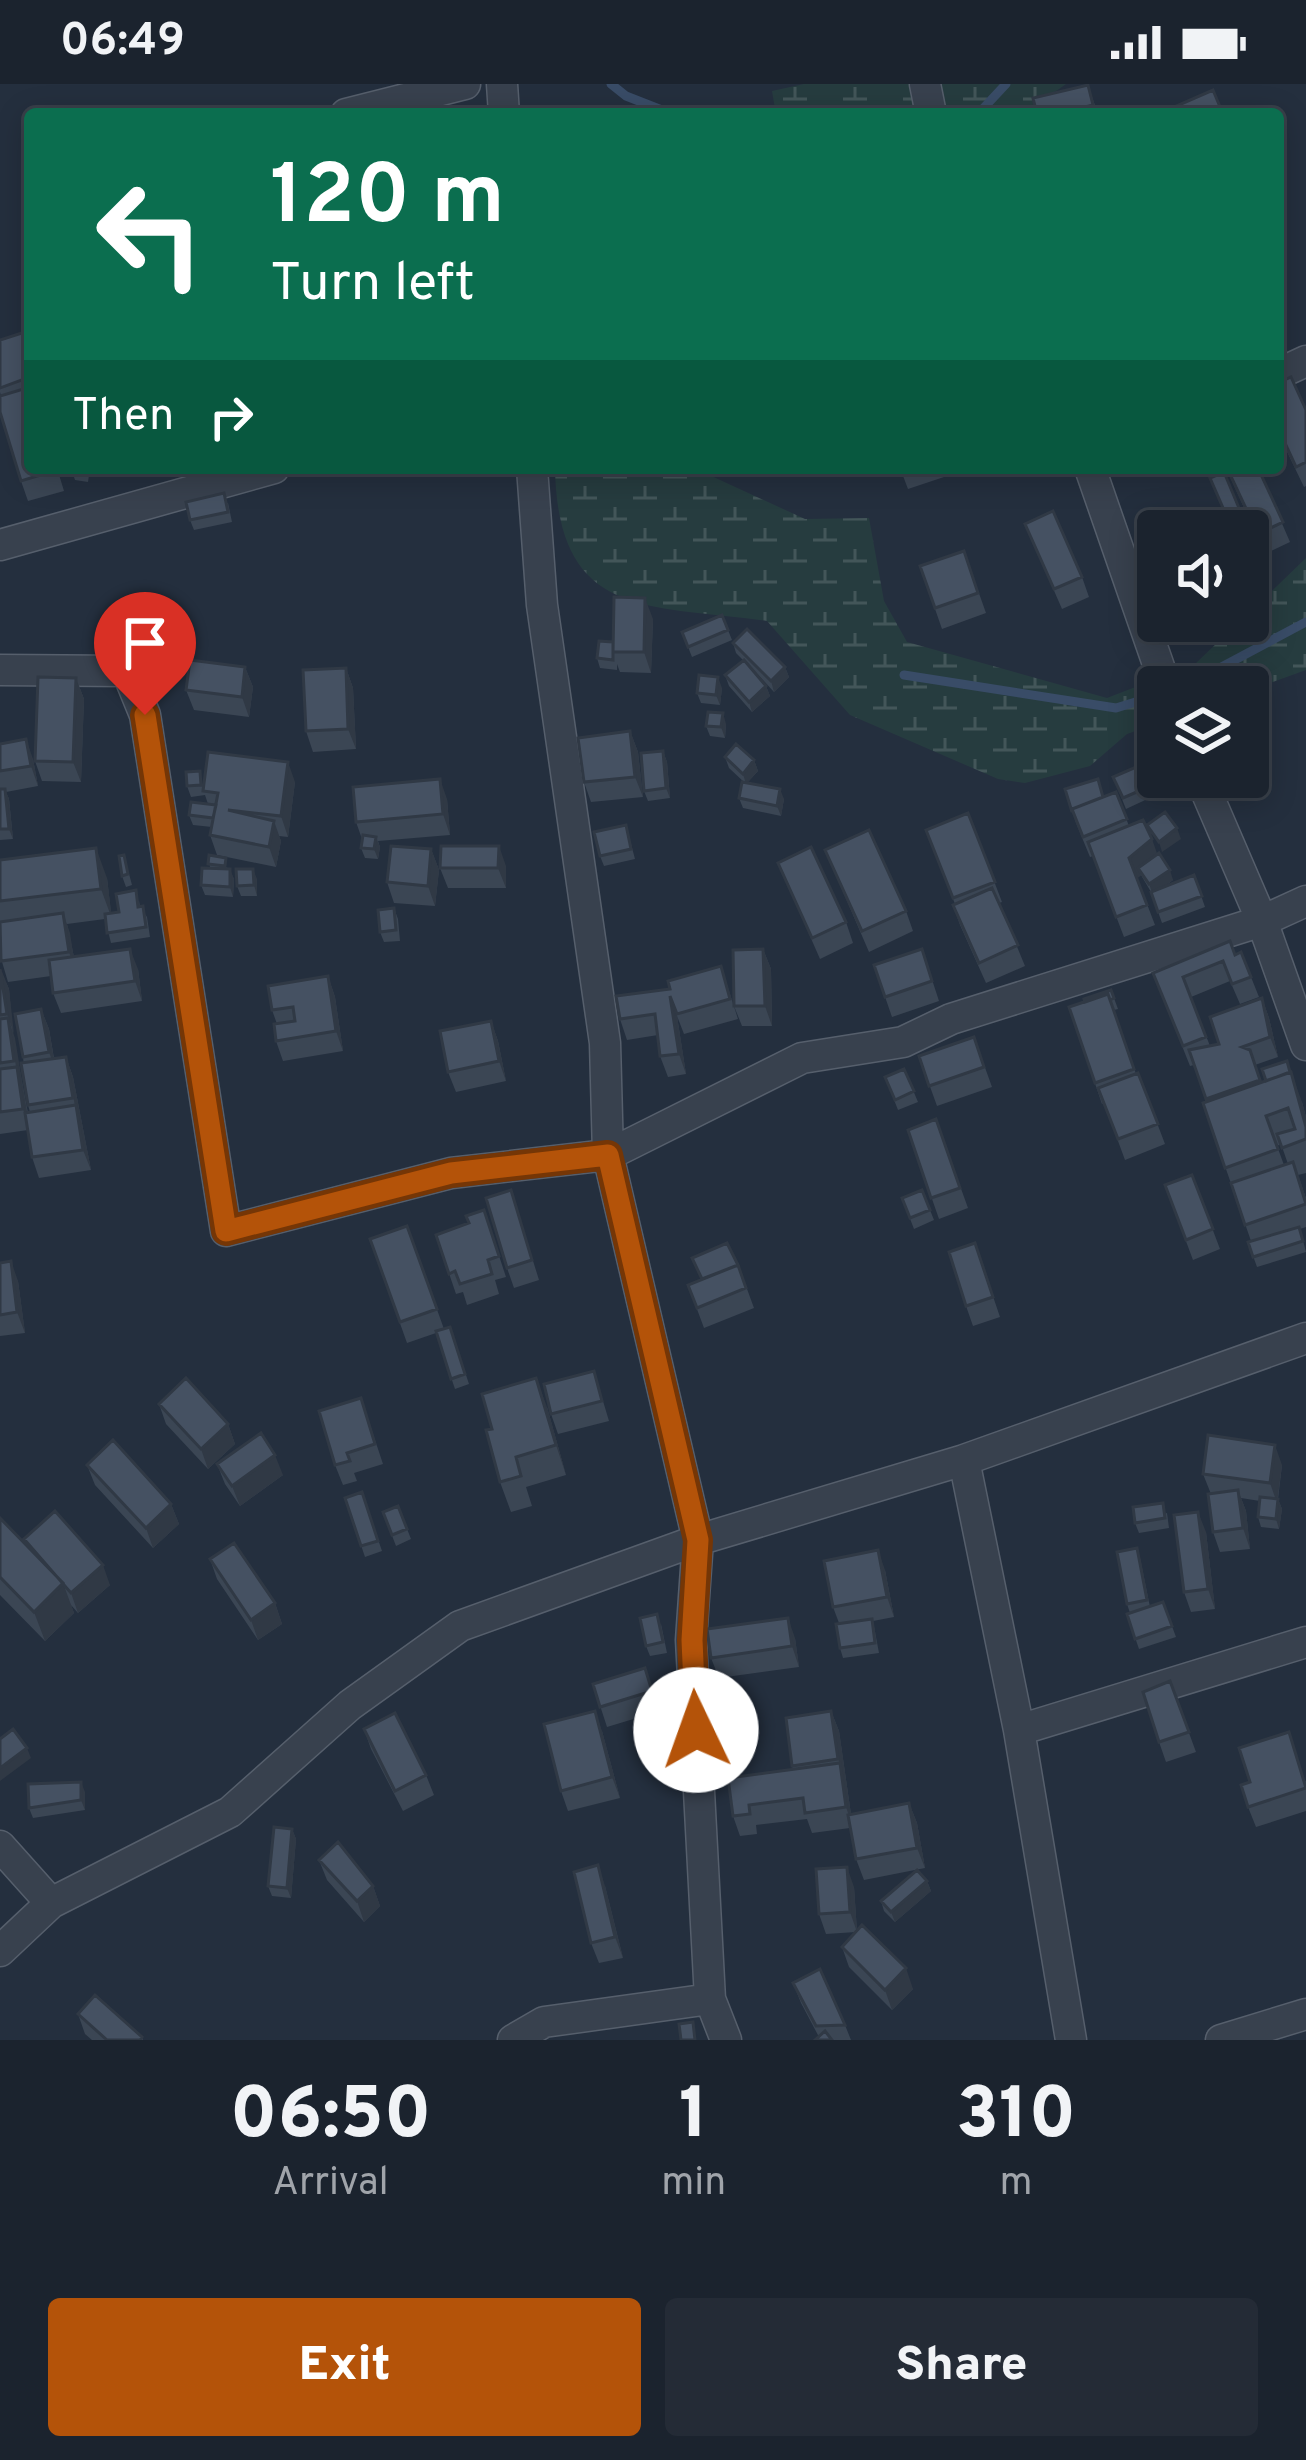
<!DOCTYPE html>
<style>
:root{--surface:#1b232e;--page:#242b36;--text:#f1f3f6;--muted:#a0a4aa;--line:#39404a;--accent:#b45309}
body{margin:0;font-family:Overpass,sans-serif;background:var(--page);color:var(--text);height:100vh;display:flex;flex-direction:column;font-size:45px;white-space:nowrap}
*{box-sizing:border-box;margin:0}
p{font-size:39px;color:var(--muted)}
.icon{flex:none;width:66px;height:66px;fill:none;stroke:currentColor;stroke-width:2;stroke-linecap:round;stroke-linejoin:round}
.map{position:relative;height:1956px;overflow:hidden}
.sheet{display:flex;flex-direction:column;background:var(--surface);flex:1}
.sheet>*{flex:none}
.banner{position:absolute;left:24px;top:24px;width:1260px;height:366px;border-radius:12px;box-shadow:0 6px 30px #0003,0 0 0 3px var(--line);background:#0b6e4f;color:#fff;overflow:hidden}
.tools{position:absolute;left:1137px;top:426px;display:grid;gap:24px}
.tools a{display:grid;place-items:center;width:132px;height:132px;border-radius:12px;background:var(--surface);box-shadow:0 6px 30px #0003,0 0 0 3px var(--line);font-size:60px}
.pin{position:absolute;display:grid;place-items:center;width:102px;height:102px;color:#fff;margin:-123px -51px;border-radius:50% 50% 50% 0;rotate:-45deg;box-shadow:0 0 12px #0007}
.pin .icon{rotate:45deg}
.me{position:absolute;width:132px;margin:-66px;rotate:357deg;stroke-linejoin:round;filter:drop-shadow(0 0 9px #0008)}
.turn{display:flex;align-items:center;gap:42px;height:252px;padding:0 48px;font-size:54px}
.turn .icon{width:156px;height:156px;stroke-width:2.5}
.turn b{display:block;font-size:84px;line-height:102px}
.then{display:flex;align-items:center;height:114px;padding:0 48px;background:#0003;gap:24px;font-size:45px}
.eta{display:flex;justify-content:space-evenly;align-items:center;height:204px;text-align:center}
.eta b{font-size:72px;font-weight:800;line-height:84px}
.cta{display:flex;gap:24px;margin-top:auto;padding:24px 48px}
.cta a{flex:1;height:138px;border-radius:12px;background:var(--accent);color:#fff;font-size:48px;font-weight:800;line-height:138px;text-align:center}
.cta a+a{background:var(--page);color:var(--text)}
.status{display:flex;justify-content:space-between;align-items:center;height:84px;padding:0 60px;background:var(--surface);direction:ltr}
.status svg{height:33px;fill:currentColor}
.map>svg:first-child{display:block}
</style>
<div class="status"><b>06:49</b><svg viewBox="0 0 49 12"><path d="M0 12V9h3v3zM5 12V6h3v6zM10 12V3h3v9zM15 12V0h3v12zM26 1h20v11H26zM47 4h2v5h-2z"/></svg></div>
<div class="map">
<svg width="1306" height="1956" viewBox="0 0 1306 1956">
<defs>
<pattern id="wetland-marsh" width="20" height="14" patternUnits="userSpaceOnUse" patternTransform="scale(3)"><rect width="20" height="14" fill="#263c3f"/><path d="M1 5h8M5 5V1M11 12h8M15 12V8" fill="none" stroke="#435659"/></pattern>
</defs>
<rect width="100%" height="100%" fill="#242f3e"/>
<path fill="url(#wetland-marsh)" d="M804,0h262l-42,30h-248l-4,-23z
M555,384h139l111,51 64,-1 15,83 23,41 200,56 88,-34 45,-43h8v-7l58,-56v112l-58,21 -90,-4v36l-31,11 -37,32 -65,17 -27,-4 -148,-64 -83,-94c-120,-17 -209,-1 -212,-153z"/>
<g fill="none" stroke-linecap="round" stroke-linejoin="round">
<path stroke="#394c67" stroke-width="9" d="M611,0l15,12 46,18
M978,30l28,-30
M904,591l212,33 42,-13
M1184,603l122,-65"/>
<g stroke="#565f6c" stroke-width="33">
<path id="minor" d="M502,0l2,30
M925,0l6,30
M346,30l119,-30
M1278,290l28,-13
M532,384l10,137 63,438 3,112 90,385 -7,100 19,359 16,41
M1090,384l76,219
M0,461l274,-77
M0,586l127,1 18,44 81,516 225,-58 157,-18 194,-97 101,-16 48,-23 311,-98 44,-20
M1200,693l62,144 44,124
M964,1376l55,270 52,310
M1019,1646l287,-88
M0,1762l51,57
M0,1867l51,-48 179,-91 120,-107 110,-79 238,-86 266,-80 342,-122
M513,1956l31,-18 166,-23
M1221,1956l85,-26"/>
</g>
<use href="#minor" stroke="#38414e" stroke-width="30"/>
</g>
<path fill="#3b4654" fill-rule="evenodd" d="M1088,1l10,29h-61z
M30,254v130h27l7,23 -36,10 -7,-20 -21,-89v-52z
M1278,299l28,27v76l-2,1 -26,-54z
M71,384h19l-2,14 -13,-2z
M866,384h28v8h-25z
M900,384h44l3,8 -39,13z
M1208,384h50l32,74 -25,12 -39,-86 -16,6z
M228,419l4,19 -38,8 -4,-10z
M1025,440l57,53 7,20 -27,12z
M964,467l22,62 -44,16 -22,-63z
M722,531l10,25 -40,17 -10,-25z
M653,535l-2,54 -31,-1 -3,-8v6l-17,-2 -3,-10 16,-16z
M733,559l52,24 4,10 -15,15 -24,-26 16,20 4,10 -18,16 -23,-26 -4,-11 18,-15 -7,-7z
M245,583l8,20 -4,30 -55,-7 -8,-20z
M346,584l7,20 3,61 -43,3 -7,-21z
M76,594l8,21 -3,83 -39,-1 -7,-20z
M722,604l-2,17 -19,-2 -4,-10z
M726,640l-1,14 -15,-2 -4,-10z
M630,647l8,21 5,45 -52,5 -7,-20z
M0,660l33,15 5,27 -32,6 3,7 4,40 -13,1z
M663,667l4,11 3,36 -22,3 -4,-10z
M725,673l29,3 4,11 -11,12 37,16 -3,17 -38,-8 -4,-10 6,-15 -16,-15z
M1143,680l13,31 -30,14 -13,-32z
M295,698l-7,55 -9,-1 2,5 -5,26 -59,-12 -7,-20 2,-8 -19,-2 -4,-10 19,-11 -3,-9 -14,2 -4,-11 17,-2z
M1065,705l39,8 12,-5 13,34 28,28 16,26 -9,7 30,-12 11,32 -43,16 -11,-31 -10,-17 -4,3 18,47 -31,12 -31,-81 -3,1 -14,-34z
M447,715l3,36 -72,6 2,6 -2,12 -13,-1 -4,-10 1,-9 -6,-17z
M968,729l34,89 -3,1 26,63 -39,17 -26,-58 -7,-20 2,-1 -29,-74z
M626,741l9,34 -31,7 -4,-10z
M431,765l8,21 -4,36 -41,-3 -7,-21z
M825,766l81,61 7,20 -44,21z
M124,771l8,30 -6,2 -4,-11z
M209,771l20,14 5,10 -1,18 -28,-2 -4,-10 9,-17z
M0,776l107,18 4,35 8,-1 20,-11 1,6 7,10 3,20 -39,6 -6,-24 -38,5 7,33 64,12 4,32 -81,12 -8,-20 -2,-17 -43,6 -8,-27z
M778,779l68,59 7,21 -33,16z
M506,782v22h-58l-8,-20z
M257,795v17h-16l-4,-10z
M394,824l4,11 2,22 -16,1 -4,-10z
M763,865l8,20 1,57h-30l-8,-20z
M922,865l17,52 -47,16 -18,-52z
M1241,868l18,45 -19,7 -10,-23 -39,16 19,49 9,-2 43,-46 7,20 9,39 -23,8 6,17 41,20 4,15v56l-8,2 8,23v29l-6,2 6,23 -49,15 -9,-25 3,-1 -48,-138 4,-1 -13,-37 -4,1 -37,-93zM1281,1060l7,20 -4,1 -7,-19z
M721,882l17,53 -54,15 -7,-18 9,58 -18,3 -8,-21 -2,-21 -31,5 -7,-21 50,-30z
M0,885l9,20 4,45 15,79 2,-1 -2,-7 -5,-48 18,-48 8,20 5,29 12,-1 7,20 18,93 -52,8 -7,-21 -4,-27 -28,4z
M328,892l7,21 8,54 -60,10 -7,-20 1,-17 -5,-14z
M1111,906l7,19 -4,1 22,64 2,-1 27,71 -40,16 -21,-57 -2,1 -33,-97z
M491,937l7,20 8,40 -50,11 -8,-20z
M974,953l18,50 -55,19 -18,-50z
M904,985l14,33 -20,8 -13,-33z
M936,1035l32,89 -29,11 -31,-89z
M1192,1091l28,74 -27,11 -28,-75z
M511,1106l28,90 -25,8 -7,-20z
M922,1106l12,30 -20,9 -12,-31z
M484,1126l22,67 -11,3 4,14 -32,11 -4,-13 -7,2 -20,-59 33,-12z
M407,1142l37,103 6,-2 19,57 -14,5 -19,-56 -29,10 -37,-104z
M975,1159l25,74 -27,9 -7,-20z
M0,1179l18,18 7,52 -25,3z
M739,1183l15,41 -50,20 -16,-43z
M594,1287l15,50 -51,13 -7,-20z
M361,1314l22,66 -29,9 3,8 -14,4 -8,-20z
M159,1320l69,20 7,20 -27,25 -42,-45z
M547,1323l19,68 -40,12 6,19 -21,6 -11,-30z
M217,1380l66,11 -43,31 -15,-22z
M87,1381l84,39 8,20 -26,24 -58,-63z
M1282,1381l-4,34 4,10 -3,20 -18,-2 -3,-10 2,-16 -19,-3 5,13 4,38 -30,3 -7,-20 -2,-38 -8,-20z
M362,1408l20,59 -17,6 -20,-59z
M398,1422l13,33 -15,7 -13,-34z
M1167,1429l2,15 -30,5 -4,-10z
M0,1434l26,27 -2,-6 86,46 -32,28 -7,-8 3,8 -29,28 -45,-46z
M1206,1448l9,77 -24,3 -7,-20z
M1140,1474l10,49 13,-5 13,35 -37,12 -12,-35 3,-1 -3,-9z
M210,1475l65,44 7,21 -24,16 -41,-61z
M885,1486l9,47 -21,4 6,32 -36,5 -3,-10 -1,-25 -6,-16z
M661,1540l6,29 -17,3 -4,-10z
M795,1554l4,29 -80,11 -8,-20z
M645,1584l15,43 -53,16 -14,-43z
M1170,1597l26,71 -30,10 -7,-20z
M831,1627l8,20 12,83 58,-11 8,20 8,45 -61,12 -8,-21 -6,-31 -38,5 -5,-14 -51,6 1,9 -17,2 -7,-20 60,-46 -1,-4z
M364,1645l62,46 8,20 -31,16 -32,-62z
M602,1647l18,67 -52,13 -7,-20z
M1306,1697v30l-50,16 -8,-20z
M85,1708v18l-52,8 -4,-10z
M292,1745l4,10 -5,59 -19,-2 -4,-10z
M319,1776l54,26 7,20 -16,16 -37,-42z
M927,1797l4,10 -36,31 -11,-11 -3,-10z
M605,1802l18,72 -24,5 -8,-20z
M854,1803l3,44 56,58 -21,21 -43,-43 -7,-20 14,-15 -30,2 -7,-20z
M793,1899l52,42 6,15h-36l4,-3 -18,-34z
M78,1930l64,23 1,3h-51l-7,-6z"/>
<path fill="#303945" d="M645,514l8,21 -2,54 -7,-21z
M245,583l8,20 -4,30 -7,-20z
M785,583l4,10 -15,15 -3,-11z
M346,584l7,20 3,61 -8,-20z
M718,593l4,11 -2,17 -4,-10z
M76,594l8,21 -3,83 -8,-20z
M766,602l4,10 -18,16 -3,-10z
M723,629l3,11 -1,14 -4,-11z
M630,647l8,21 5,45 -8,-20z
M26,655l7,20 5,27 -7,-20z
M663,667l4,11 3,36 -4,-10z
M754,676l4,11 -12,13 -3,-10z
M288,678l7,20 -7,55 -7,-21z
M440,695l7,20 3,36 -7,-21z
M5,705l4,10 4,40 -4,-10z
M780,705l4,10 -3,17 -4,-10z
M274,737l7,20 -5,26 -7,-20z
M1177,744l4,11 -19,13 -3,-10z
M376,753l4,10 -2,12 -4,-10z
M1152,755l7,20 -21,9 3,7 -4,4 -8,-21z
M499,762l7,20v22l-8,-20z
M96,764l11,30 5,41 -11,-30z
M431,765l8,21 -4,36 -7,-20z
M230,785l4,10 -1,18 -3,-10z
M253,785l4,10v17l-3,-11z
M1170,786l3,10 -20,15 -4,-11z
M63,829l7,20 6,39 -7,-20z
M130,865l8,20 4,32 -7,-20z
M763,865l8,20 1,57 -7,-20z
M1,885l8,20 5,45 -7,-20z
M328,892l7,21 8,54 -7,-20z
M670,912l7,20 9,58 -7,-20z
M1262,914l7,20 9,39 -8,-20z
M41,925l8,20 7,43 -7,-20z
M8,934l7,20 15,92 -7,-21z
M491,937l7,20 8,40 -7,-20z
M66,973l7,20 18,93 -8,-20z
M1287,977l15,41 4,15v10z
M11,1177l7,20 7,52 -8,-21z
M536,1294l11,29 19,68 -10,-30z
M228,1340l7,20 -27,25 -7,-20z
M1275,1361l7,20 -5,38 -7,-20z
M275,1371l8,20 -43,31 -8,-20z
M1238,1406l8,21 4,38 -7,-21z
M1278,1415l4,10 -3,20 -3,-10z
M171,1420l8,20 -26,24 -7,-20z
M1198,1428l8,20 9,77 -7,-20z
M878,1466l7,20 9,47 -7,-20z
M103,1481l7,20 -32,28 -7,-20z
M63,1499l11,30 -29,28 -11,-29z
M275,1519l7,21 -24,16 -7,-20z
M788,1534l7,20 4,29 -7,-21z
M595,1627l7,20 18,67 -8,-21z
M831,1627l8,20 14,97 -7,-21z
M27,1664l4,10 -31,23v-13z
M81,1698l4,10v18l-4,-10z
M909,1719l8,20 8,45 -8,-20z
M292,1745l4,10 -5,59 -4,-10z
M598,1781l7,21 18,72 -8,-21z
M847,1783l7,20 3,45 -7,-20z
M927,1797l4,10 -36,31 -4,-10z
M373,1802l7,20 -16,16 -7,-21z
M906,1884l7,21 -21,21 -7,-20z"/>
<path fill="#455162" stroke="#303945" stroke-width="3" d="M1088,1l5,20 -35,9h-21l-4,-16z
M1213,6l10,24h-46l-3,-7z
M28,247l2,8v38l-30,11v-48z
M1291,293l15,33v52l-10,5 -18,-39v-45z
M30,303v81h26l1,2 -36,11 -21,-69v-16z
M1227,384h31l25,54 -25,12z
M1224,388l25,60 -16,-1 -23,-53z
M224,409l4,19 -38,8 -4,-18z
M1053,427l29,66 -28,12 -29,-65z
M964,467l14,42 -43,15 -15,-42z
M614,513l31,1 -1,54h-31z
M722,531l6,15 -40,17 -6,-15z
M747,545l38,38 -14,14 -38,-38z
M599,557l14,1v18l-16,-2z
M190,576l55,7 -3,30 -56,-7z
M744,576l22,26 -17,16 -24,-27z
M346,584l2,61 -42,2 -3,-61z
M699,591l19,2 -2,18 -19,-2z
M38,593l38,1 -3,84 -38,-1z
M708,628l15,1 -2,14 -15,-1z
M630,647l5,46 -51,5 -6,-44z
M26,655l5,27 -31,5v-27z
M736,660l18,16 -11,14 -18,-17z
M663,667l3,37 -22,3 -3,-38z
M208,668l80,10 -7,54 -53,-6 46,11 -5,26 -59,-12 8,-42 -15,-2z
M1143,680l10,21 -30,13 -10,-21z
M200,687l1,14 -14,1 -1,-14z
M440,695l3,35 -87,8 -3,-35z
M1098,695l5,18 -31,12v3l-7,-23z
M742,698l38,7 -3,17 -38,-8z
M0,705h5l4,40h-9z
M1116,708l11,27 -44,18 -11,-28z
M191,718l25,3 -3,13 -24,-3z
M1165,728l12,16 -18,14 -12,-17z
M968,729l27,69 -42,16 -27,-68z
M1143,736l9,19 -23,19 18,47 -31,12 -28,-75z
M626,741l5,24 -31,7 -6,-24z
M869,746l37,81 -44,20 -37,-81z
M363,751l13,2 -2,12 -13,-1z
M391,762l40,3 -3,37 -41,-4z
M441,762h58l-1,22h-58z
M811,763l35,75 -34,16 -34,-75z
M96,764l5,41 -101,12v-41z
M1159,769l11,17 -21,14 -11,-16z
M124,771l4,19 -6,2 -3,-20z
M209,771l17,3 -1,8 -17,-2z
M202,784l28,1v18l-29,-2z
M236,785h17l1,16 -17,1z
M1194,791l8,21 -44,16 -7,-20z
M992,804l26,57 -39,18 -26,-58z
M136,806l2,17 5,-1 3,21 -39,6 -2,-19 14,-2 -3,-18z
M394,824l2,22 -16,2 -2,-22z
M63,829l6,39 -68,9 -1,-39z
M1230,857l5,14 6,-3 10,25 -19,7 -9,-23 -40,16 23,60 -23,9 -30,-73z
M130,865l5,32 -82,12 -4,-33z
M763,865l2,57h-31l-1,-56z
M922,865l10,32 -47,16 -11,-32z
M721,882l9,33 -53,15 -7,-18 9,58 -19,2 -5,-42 -35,5 -4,-23 54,-7 -2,-8z
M0,885l7,45 -7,1z
M328,892l8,55 -60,10 -2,-17 21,-3 -2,-14 -21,3 -4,-24z
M1111,906l3,8 -4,2 -2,-6 -23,8 -1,-3z
M1108,910l26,75 -39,14 -26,-76z
M1262,914l8,39 -28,10 8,3 10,30 -54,19 -17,-49 30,-6 -9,-27z
M41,925l8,43 -26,5 -8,-43z
M8,934l6,43 -14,2v-44z
M491,937l8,40 -51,11 -8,-41z
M974,953l10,30 -55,19 -10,-30z
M66,973l7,41 -45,7 -7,-42z
M1287,977l3,11 -24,9 -4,-12z
M17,983l6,42 -23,3v-43z
M904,985l10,22 -19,9 -10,-23z
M1291,988l15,55v12l-24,9 -5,-14 18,-5 -7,-21 -22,8 12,33 -53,19 -22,-65z
M1138,989l20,51 -40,15 -20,-51z
M76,1021l7,45 -51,7 -7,-44z
M936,1035l24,69 -29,10 -23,-68z
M1293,1078l13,42 -61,21 -14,-42z
M1192,1091l21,54 -27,11 -21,-55z
M511,1106l21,70 -25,8 -21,-70z
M922,1106l8,20 -20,8 -8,-20z
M484,1126l15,46 -11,4 4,14 -32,10 -5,-13 -6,3 -13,-39 33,-12 -3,-7z
M407,1142l30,83 -37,13 -30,-83z
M1299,1143l4,14 -50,16 -5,-15z
M727,1159l12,24 -1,-2 -36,14 -10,-21z
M975,1159l18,54 -27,9 -17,-54z
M11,1177l6,51 -17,3v-52z
M738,1181l8,23 -49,20 -9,-23z
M450,1243l15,47 -14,5 -15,-48z
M594,1287l8,30 -51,13 -7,-30z
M186,1294l42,46 -27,25 -42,-45z
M536,1294l20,67 -40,12 5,19 -21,6 -14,-52 6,-1 -10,-35z
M361,1314l14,46 -28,9 3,8 -15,4 -16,-54z
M261,1349l14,22 -43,31 -15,-22z
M1208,1351l67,10 -5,38 -67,-9z
M113,1356l58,64 -25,24 -59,-63z
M1238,1406l5,38 -30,4 -5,-38z
M362,1408l16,49 -17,5 -16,-48z
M1260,1413l18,2 -2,20 -18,-2z
M1163,1419l2,15 -30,5 -2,-16z
M398,1422l9,23 -15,6 -9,-23z
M55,1427l48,54 -32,28 -47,-54z
M1198,1428l10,77 -24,3 -10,-77z
M0,1434l63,65 -29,29 -34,-35z
M234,1459l41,60 -24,17 -41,-61z
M1137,1464l10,52 -20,4 -10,-52z
M878,1466l9,47 -54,10 -9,-46z
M1163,1518l9,24 -37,13 -8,-25z
M657,1530l6,28 -17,4 -6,-28z
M788,1534l4,28 -81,12 -4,-29z
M872,1535l3,24 -35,5 -4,-24z
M645,1584l7,23 -52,16 -7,-23z
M1170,1597l19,51 -30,10 -16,-50z
M595,1627l17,66 -51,14 -17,-67z
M831,1627l7,48 -46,7 -6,-48z
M395,1629l31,62 -31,16 -31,-62z
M13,1645l14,19 -27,20v-29z
M1289,1648l17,56 -58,19 -7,-22 9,-3 -11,-34z
M840,1679l6,44 -41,6 -2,-15 -54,7 1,9 -17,2 -5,-38z
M81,1698v18l-52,8 -1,-24z
M909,1719l8,45 -61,11 -8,-44z
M274,1743l18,2 -5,59 -19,-2z
M338,1758l35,44 -16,15 -38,-41z
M598,1781l17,72 -24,6 -17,-71z
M847,1783l3,45 -31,2 -3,-45z
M917,1786l10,11 -36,31 -10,-11z
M862,1841l44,43 -21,22 -43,-43z
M820,1885l25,56 -29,1 -23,-43z
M95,1911l47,42 -2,3h-33l-29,-26z
M693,1938l2,18h-14l-2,-16z
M825,1947l7,9h-17z"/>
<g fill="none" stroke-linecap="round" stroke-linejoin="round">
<g stroke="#753606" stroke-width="30">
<path id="route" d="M145,631l81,516 225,-58 157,-18 90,385 -6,100 4,90"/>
</g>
<use href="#route" stroke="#b45309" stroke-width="21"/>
</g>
</svg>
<div class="tools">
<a><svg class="icon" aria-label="sound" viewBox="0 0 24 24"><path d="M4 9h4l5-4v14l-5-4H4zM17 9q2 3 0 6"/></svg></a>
<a><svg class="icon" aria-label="layers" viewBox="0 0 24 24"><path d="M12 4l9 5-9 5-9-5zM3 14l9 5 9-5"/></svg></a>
</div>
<div class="pin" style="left:145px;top:631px;background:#d93025"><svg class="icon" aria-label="arrive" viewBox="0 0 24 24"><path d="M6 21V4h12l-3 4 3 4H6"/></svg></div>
<svg class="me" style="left:696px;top:1646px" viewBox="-20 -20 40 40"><circle r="19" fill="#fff"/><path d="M0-13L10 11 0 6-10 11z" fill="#b45309"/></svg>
<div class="banner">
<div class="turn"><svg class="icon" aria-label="left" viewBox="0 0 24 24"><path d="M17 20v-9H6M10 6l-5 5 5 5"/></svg><div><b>120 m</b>Turn left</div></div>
<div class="then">Then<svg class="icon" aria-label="right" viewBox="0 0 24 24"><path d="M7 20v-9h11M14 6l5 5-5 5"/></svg></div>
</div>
</div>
<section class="sheet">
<div class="eta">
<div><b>06:50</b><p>Arrival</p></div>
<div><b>1</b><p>min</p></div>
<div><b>310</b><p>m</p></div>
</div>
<div class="cta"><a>Exit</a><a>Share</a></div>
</section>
